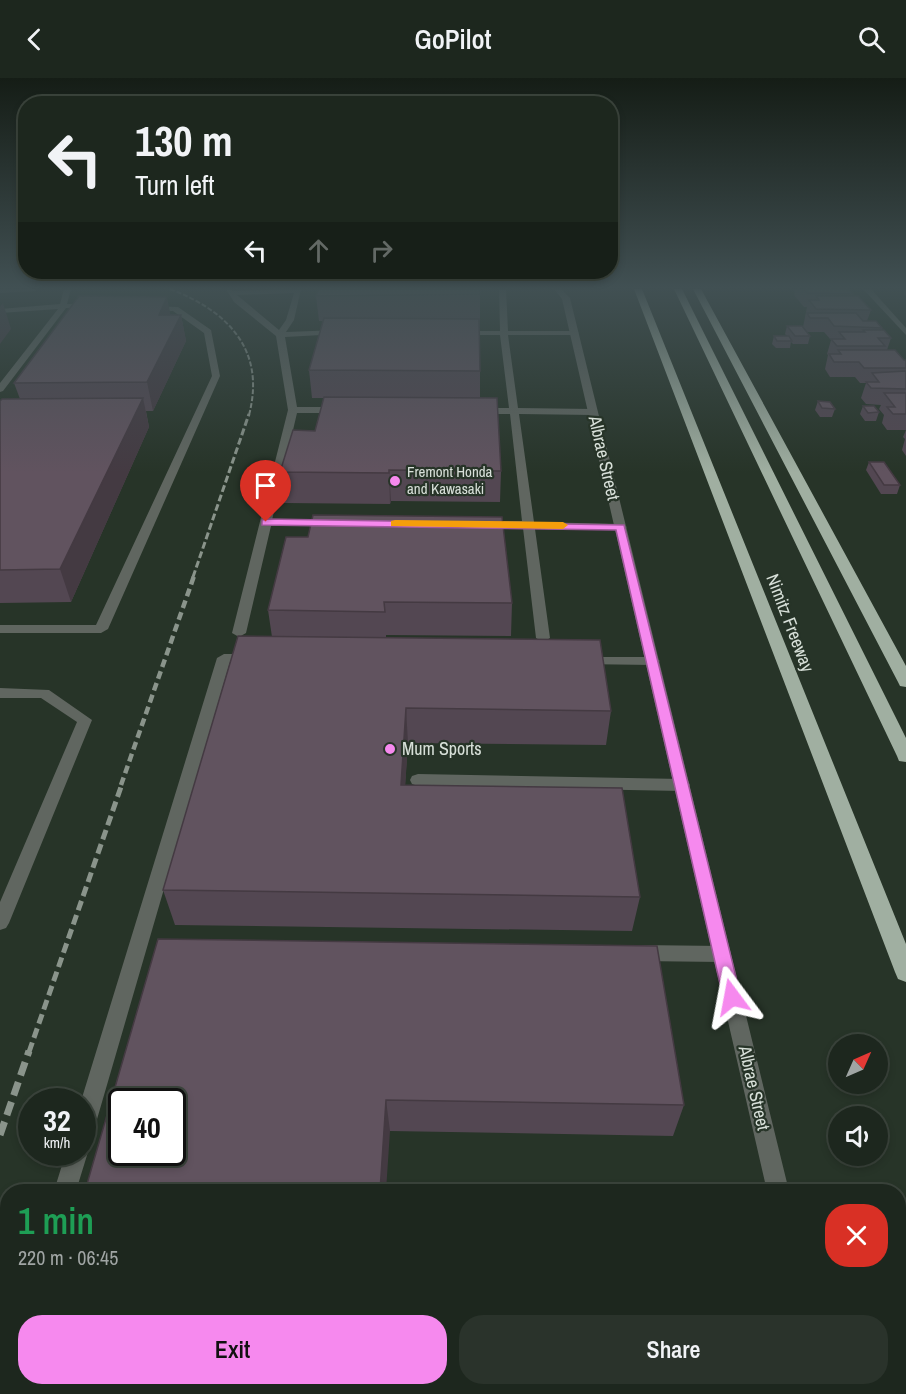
<!DOCTYPE html>
<meta charset="utf-8">
<style>
:root{--surface:#1d271e;--page:#2a332b;--text:#f1f3f6;--muted:#a0a5a4;--line:#3b443c;--accent:#f689ee}
body{margin:0;font-family:"Archivo Narrow",sans-serif;background:var(--page);color:var(--text);height:100vh;display:flex;flex-direction:column;font-size:22px;white-space:nowrap}
*{box-sizing:border-box;margin:0}
p{font-size:20px;color:var(--muted)}
.icon{flex:none;width:33px;height:33px;fill:none;stroke:currentColor;stroke-width:2;stroke-linecap:round;stroke-linejoin:round}
.map{position:relative;flex:1;overflow:hidden}
.drawer{position:absolute;left:0px;top:1106px;width:906px;height:212px;display:flex;flex-direction:column;background:var(--surface);border-radius:24px 24px 0 0;box-shadow:0 3px 9px #0003,0 0 0 2px var(--line)}
.drawer>*{flex:none}
.top-card{position:absolute;left:18px;top:18px;width:600px;height:183px;border-radius:24px;box-shadow:0 3px 9px #0003,0 0 0 2px var(--line);background:#1d271e;color:var(--text);overflow:hidden}
.needle{width:39px;rotate:45deg}
.controls{position:absolute;left:828px;top:956px;display:grid;gap:12px}
.controls a{display:grid;place-items:center;width:60px;height:60px;border-radius:50%;background:var(--surface);box-shadow:0 3px 9px #0003,0 0 0 2px var(--line);font-size:30px}
.speed{position:absolute;left:18px;top:1010px;display:flex;gap:12px;font-size:30px;font-weight:700;text-align:center}
.speed>*{display:grid;place-content:center;width:78px;height:78px;border-radius:50%;background:var(--surface);box-shadow:0 3px 9px #0003,0 0 0 2px var(--line);line-height:1}
.speed small{font-size:15px;font-weight:400}
.speed .limit{border:3px solid #111;border-radius:9px;background:#fff;color:#111}
.pin{position:absolute;display:grid;place-items:center;width:51px;height:51px;color:#fff;margin:-62px -26px;border-radius:50% 50% 50% 0;rotate:-45deg;box-shadow:0 0 6px #0007}
.pin .icon{rotate:45deg}
.me{position:absolute;width:66px;margin:-33px;rotate:347deg;stroke-linejoin:round;filter:drop-shadow(0 0 4px #0008)}
.turn{display:flex;align-items:center;gap:21px;height:126px;padding:0 18px;font-size:27px}
.turn .icon{width:78px;height:78px;stroke-width:2.5}
.turn b{display:block;font-size:42px;line-height:51px}
.lanes{display:flex;align-items:center;height:57px;padding:0 18px;background:#0003;justify-content:center;gap:30px;direction:ltr}
.lanes .off{opacity:.35}
.round{display:grid;place-items:center;flex:none;width:63px;height:63px;border-radius:24px;background:var(--page)}
.headline{display:flex;align-items:center;justify-content:space-between;height:102px;padding:0 18px}
h1{font-size:36px;font-weight:600;line-height:45px;color:#1e9e55}
.button{display:flex;gap:12px;margin-top:auto;padding:12px 18px}
.button a{flex:1;height:69px;border-radius:24px;background:var(--accent);color:#111;font-size:24px;font-weight:600;line-height:69px;text-align:center}
.button a+a{background:var(--page);color:var(--text)}
header{display:flex;justify-content:space-between;align-items:center;height:78px;padding:0 18px;background:var(--surface);font-size:27px;font-weight:600}
.map>svg:first-child{display:block}
</style>
<header><svg class="icon" aria-label="back" viewBox="0 0 24 24"><path d="M15 5l-7 7 7 7"/></svg>GoPilot<svg class="icon" aria-label="search" viewBox="0 0 24 24"><circle cx="10" cy="10" r="6"/><path d="M15 15l6 6"/></svg></header>
<div class="map">
<svg width="906" height="1316" viewBox="0 0 906 1316">
<rect width="100%" height="100%" fill="#273428"/>
<g fill="none" stroke-linecap="round" stroke-linejoin="round">
<path fill="#606660" fill-rule="evenodd" d="M64,211h7l-4,15 23,1 4,2 -4,2 -24,-1 -63,83 -3,1v-9l58,-74 -58,4v-4l60,-5z
M226,211l8,2 67,-2 -7,31 -8,12 53,-2 4,2 -4,2 -54,3 12,70h44l5,3 -5,3h-44l-25,107h58l6,3 -6,3h-59l-25,107 -7,4 -7,-4 56,-223 -12,-74 -42,-34zM294,215l-8,27 -7,10 -42,-35z
M499,211h7l2,42h67l4,2 -4,2h-67l10,73 75,1 5,3 -5,3 -74,-1 15,108 87,2 6,3 -6,3 -86,-1 15,109 -7,4 -7,-4 -13,-110 -40,-1 -6,-3 6,-3h39l-12,-107h-31l-5,-3 5,-3h30l-9,-73h-41l-4,-2 4,-2h41z
M147,228l31,1 33,23 9,46 -112,253 -7,4h-101v-8h96l116,-249 -8,-43 -31,-22 -23,-1 -4,-2z
M224,576h27l7,4 -7,4h-21l-137,471 -3,8 -7,2 5,9 -12,39h-22l12,-39h16l-1,-51 136,-443z
M584,579h69l7,4 -7,4 -74,-1 -2,-3 2,-3z
M0,610l49,2 43,30 -83,203 -3,5 -6,2v-28l77,-180 -36,-24h-41z
M418,696l264,5 6,2 2,4 -2,4 -6,2 -264,-5 -6,-2 -2,-4 2,-4z
M638,867l84,1 7,2 2,6 -2,6 -7,2 -84,-1 -7,-2 -2,-6 2,-6z
M8,1293v17h12l-3,6h-17v-20z"/>
<path fill="#606660" fill-rule="evenodd" d="M863,211h8l35,39v7z"/>
<path fill="#606660" fill-rule="evenodd" d="M0,211h39l-4,2 -35,2z
M554,211h7l9,9 219,893h-22l-205,-892z
M812,1310h26l1,6h-26z"/>
<path fill="#a0afa1" fill-rule="evenodd" d="M634,211h8l264,655v38l-8,-3 -3,-7z
M674,211h8l224,449v24l-7,-1 -2,-5z
M693,211h8l205,377v21l-6,-1 -2,-4z"/>
<path stroke="#8a948b" stroke-width="2" stroke-dasharray="5 2" stroke-linecap="butt" d="M170,211c58,22 96,61 79,126"/>
<path stroke="#8a948b" stroke-width="3" stroke-dasharray="7 3" stroke-linecap="butt" d="M193,499l56,-163"/>
<path stroke="#8a948b" stroke-width="4.5" stroke-dasharray="8 4.5" stroke-linecap="butt" d="M121,707l73,-209"/>
<path stroke="#8a948b" stroke-width="5" stroke-dasharray="10 5" stroke-linecap="butt" d="M29,974l93,-268"/>
<path stroke="#8a948b" stroke-width="7" stroke-dasharray="14 7" stroke-linecap="butt" d="M0,1057l29,-84"/>
</g>
<path fill="#534752" d="M480,211v109l21,73 -1,31 -109,-1 -1,3 -106,-1 -4,-31 35,-41 9,-33h-12l-3,-28 14,-49h-4l-3,-25z
M792,211h56l5,5 -1,2 19,14 -4,11 15,7v2l9,8 -4,12 17,10h2v96l-4,-6 3,-11 -2,-2 3,-7h-19l-5,-7 2,-8 -5,-6 2,-4 -15,-1 -5,-6 5,-15h-6l-5,-6h-25l-5,-8 3,-14 -1,-1 4,-14 -7,-8h-17l3,4 -2,8h-15l-2,-2 -1,6h-14l-4,-4 2,-8h13l-2,-2 2,-8 16,1 4,-20h-3l-10,-12 1,-3z
M903,211h3v7l-2,-2 1,-4z
M171,237h10l5,26 -33,70h-7l3,16 -78,175 -71,1v-202l20,-2 -6,-16z
M818,323l17,8 -3,8h-12l-5,-7z
M863,328l16,6 -3,9h-11l-5,-7z
M869,384l31,23 -3,9h-16l-15,-24z
M286,459l226,66 -1,33 -125,-1v3l225,73 -5,34 -198,-2 -3,42 235,112 -8,34 -457,-6 -12,-35 109,-253 -4,-27z
M657,868l27,159 -11,31 -283,-5 -305,60z"/>
<path fill="#443a42" d="M167,219l5,26 -13,-8z
M3,225l8,26 -11,15v-37z
M181,237l5,26 -33,70 -6,-29z
M143,320l6,29 -78,175 -11,-33z
M389,392l2,31 -1,3 -1,-31z
M406,630l2,35 -5,77 -2,-35z
M386,1022l4,31 -4,60h-6z"/>
<path fill="#61535f" stroke="#443a42" stroke-width="1.5" fill-rule="evenodd" d="M319,211h161v5l-164,2z
M804,211h44l5,5 -46,-1z
M79,218l88,1 -8,18h22l-34,67 -133,1z
M816,218h42l13,14 -55,-1 -7,-9h10z
M807,235h49l7,8h13l6,7 -48,-2 -6,-8h-18z
M324,240l155,1 1,52 -171,-1z
M787,248h15l8,10h-15z
M863,252h21l7,8h-13l7,8h-48l-6,-7h14l-6,-7h26z
M774,258h15l3,5h-15z
M838,272h57l9,10h2v8h-42l-5,-6h-25l-5,-8h12z
M906,293v18l-35,-1 -5,-6h13l-7,-9z
M884,315h22v21h-13l-6,-7h8z
M324,319l173,1 4,73 -112,-1v3l-109,-1 13,-42 22,1z
M143,320l-83,171 -60,1v-169l2,-2z
M818,323l12,1 5,7 -13,-1z
M863,328h11l5,6 -11,1z
M869,384h15l16,23h-16z
M313,437l189,2 10,86 -128,-1 1,10 -117,-2 18,-73h22z
M238,558l362,4 11,71 -205,-3 -5,77 221,3 18,109 -477,-7z
M158,861l499,7 27,159 -298,-5 -6,91h-295zM122,1023h50v51h-50z
M28,1310h702l1,6h-704z"/>
<linearGradient id="sky" x2="0" y2="1"><stop stop-color="#151d16"/><stop offset="0.53" stop-color="#415053"/><stop offset="1" stop-color="#415053" stop-opacity="0"/></linearGradient>
<rect width="906" height="395" fill="url(#sky)"/>
<path fill="#f689ee" stroke="#a0599b" stroke-width="1.5" d="M266,441l358,6 117,472 -3,6 -6,2 -6,-2 -3,-6 -107,-467 -354,-5v-5z"/>
<path fill="#f59e0b" d="M395,442l168,2 5,3 -5,4 -172,-3v-5z"/>
<g fill="#f689ee" stroke="#273428" stroke-width="2">
<circle cx="395" cy="403" r="6"/>
<circle cx="390" cy="671" r="6"/>
</g>
<g text-anchor="middle" stroke-width="4.5" stroke-linejoin="round" paint-order="stroke">
<g font-size="15" fill="#d8e0d9" stroke="#273428" text-anchor="start">
<text x="407" y="399">Fremont Honda<tspan x="407" dy="17">and Kawasaki</tspan></text>
</g>
<g font-size="18" fill="#d8e0d9" stroke="#273428">
<text transform="translate(604 380) rotate(77)" y="6">Albrae Street</text>
<text transform="translate(790 545) rotate(69)" y="6">Nimitz Freeway</text>
<text transform="translate(754 1010) rotate(77)" y="6">Albrae Street</text>
</g>
<g font-size="18" fill="#d8e0d9" stroke="#273428" text-anchor="start">
<text x="402" y="677">Mum Sports</text>
</g>
</g>
</svg>
<div class="controls">
<a><svg class="needle" viewBox="-14 -14 28 28"><path d="M0-13l5 13h-10z" fill="#e53935"/><path d="M0 13l5-13h-10z" fill="#a0a5a4"/></svg></a>
<a><svg class="icon" aria-label="sound" viewBox="0 0 24 24"><path d="M4 9h4l5-4v14l-5-4H4zM17 9q2 3 0 6"/></svg></a>
</div>
<div class="speed"><div>32<small>km/h</small></div><div class="limit">40</div></div>
<div class="pin" style="left:266px;top:444px;background:#d93025"><svg class="icon" aria-label="arrive" viewBox="0 0 24 24"><path d="M6 21V4h12l-3 4 3 4H6"/></svg></div>
<svg class="me" style="left:732px;top:919px" viewBox="-20 -20 40 40"><path d="M0-17L14 15 0 8-14 15z" fill="#f689ee" stroke="#fff" stroke-width="4"/></svg>
<div class="top-card">
<div class="turn"><svg class="icon" aria-label="left" viewBox="0 0 24 24"><path d="M17 20v-9H6M10 6l-5 5 5 5"/></svg><div><b>130 m</b>Turn left</div></div>
<div class="lanes"><svg class="icon" aria-label="left" viewBox="0 0 24 24"><path d="M17 20v-9H6M10 6l-5 5 5 5"/></svg><svg class="icon off" aria-label="ahead" viewBox="0 0 24 24"><path d="M12 20V5M6 11l6-6 6 6"/></svg><svg class="icon off" aria-label="right" viewBox="0 0 24 24"><path d="M7 20v-9h11M14 6l5 5-5 5"/></svg></div>
</div>
<section class="drawer">
<div class="headline"><div><h1>1 min</h1><p>220 m · 06:45</p></div><a class="round" style="background:#d93025;color:#fff"><svg class="icon" aria-label="close" viewBox="0 0 24 24"><path d="M6 6l12 12M18 6L6 18"/></svg></a></div>
<div class="button"><a>Exit</a><a>Share</a></div>
</section>
</div>
